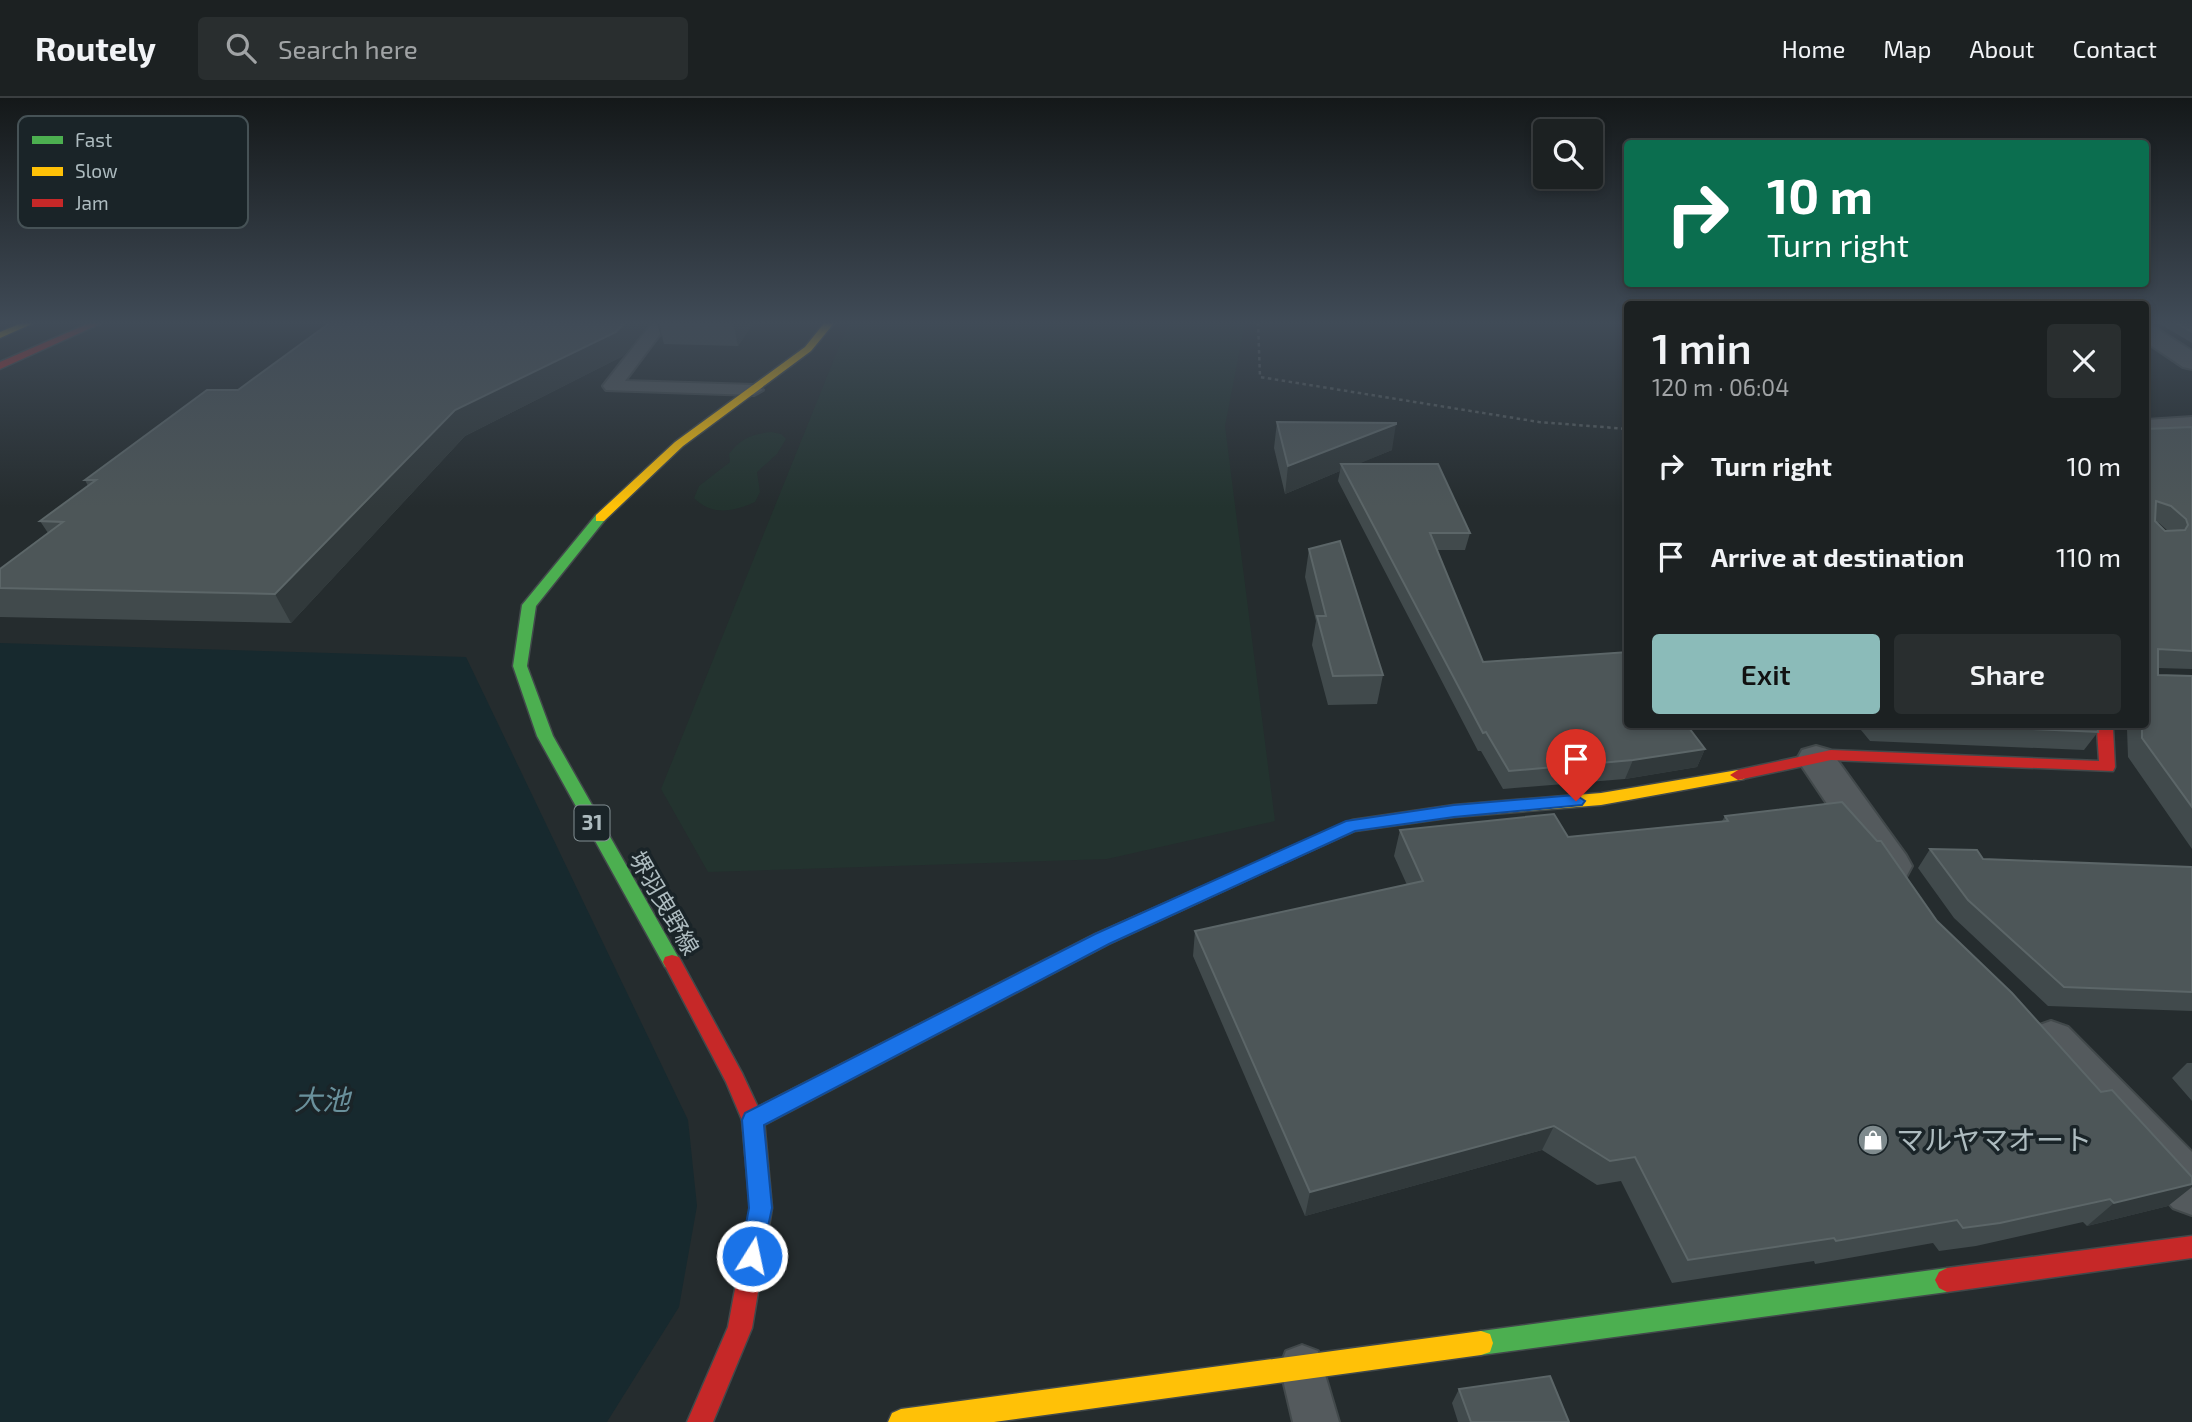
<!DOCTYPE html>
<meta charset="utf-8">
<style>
:root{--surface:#1c2122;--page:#292e2f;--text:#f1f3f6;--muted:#a0a3a5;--line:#3a3e40;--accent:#8bbbb9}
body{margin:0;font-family:"Exo 2","Noto Sans JP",sans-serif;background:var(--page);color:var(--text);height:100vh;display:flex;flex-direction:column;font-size:26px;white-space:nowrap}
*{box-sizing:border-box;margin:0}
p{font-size:23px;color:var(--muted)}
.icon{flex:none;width:38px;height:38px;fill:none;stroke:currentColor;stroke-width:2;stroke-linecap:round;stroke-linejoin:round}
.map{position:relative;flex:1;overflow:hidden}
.sheet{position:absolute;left:1624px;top:203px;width:525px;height:427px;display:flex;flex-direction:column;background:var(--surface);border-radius:7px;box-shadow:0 4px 10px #0003,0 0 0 2px var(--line)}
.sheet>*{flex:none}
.top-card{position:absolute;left:1624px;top:42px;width:525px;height:147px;border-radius:7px;box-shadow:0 4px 10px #0003,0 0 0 2px var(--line);background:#0b6e4f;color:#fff;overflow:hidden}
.tools{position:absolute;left:1533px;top:21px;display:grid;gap:14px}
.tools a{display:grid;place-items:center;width:70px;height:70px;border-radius:7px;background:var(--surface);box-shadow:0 4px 10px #0003,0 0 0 2px var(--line);font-size:35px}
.pin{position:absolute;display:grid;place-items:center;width:60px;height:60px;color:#fff;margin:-72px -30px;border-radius:50% 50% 50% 0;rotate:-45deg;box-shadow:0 0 7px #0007}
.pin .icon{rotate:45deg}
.me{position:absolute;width:77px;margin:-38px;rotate:10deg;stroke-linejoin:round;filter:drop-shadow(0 0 5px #0008)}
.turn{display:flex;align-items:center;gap:24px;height:147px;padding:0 28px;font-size:32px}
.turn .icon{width:91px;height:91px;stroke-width:2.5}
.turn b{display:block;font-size:49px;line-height:60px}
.round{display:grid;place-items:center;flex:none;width:74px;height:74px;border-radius:7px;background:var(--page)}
.head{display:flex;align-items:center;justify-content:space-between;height:119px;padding:0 28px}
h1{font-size:42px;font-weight:600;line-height:52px}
.cta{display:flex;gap:14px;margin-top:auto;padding:14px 28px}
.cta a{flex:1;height:80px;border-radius:7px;background:var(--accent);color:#111;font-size:28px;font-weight:600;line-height:80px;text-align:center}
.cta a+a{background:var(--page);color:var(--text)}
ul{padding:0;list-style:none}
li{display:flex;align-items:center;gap:21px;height:91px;padding:0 28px}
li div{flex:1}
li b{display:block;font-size:26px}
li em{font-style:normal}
header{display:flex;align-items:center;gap:42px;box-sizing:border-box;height:98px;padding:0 35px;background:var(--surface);border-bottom:2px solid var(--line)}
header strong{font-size:33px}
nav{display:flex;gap:38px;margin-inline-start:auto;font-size:24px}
.search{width:490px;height:63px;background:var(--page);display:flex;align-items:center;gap:18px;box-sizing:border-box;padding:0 24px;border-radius:7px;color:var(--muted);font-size:26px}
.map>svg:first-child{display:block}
</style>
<header>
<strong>Routely</strong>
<div class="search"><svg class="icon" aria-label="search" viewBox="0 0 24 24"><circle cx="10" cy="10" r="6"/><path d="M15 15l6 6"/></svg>Search here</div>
<nav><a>Home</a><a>Map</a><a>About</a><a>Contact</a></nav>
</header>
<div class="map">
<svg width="2192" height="1324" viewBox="0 0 2192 1324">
<rect width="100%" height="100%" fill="#252c2e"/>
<path fill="#23332f" d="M849,224l396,1 -20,103 50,395 -168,38 -399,13 -47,-83z
M771,334l10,2 5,5 -9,15 -20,18 3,20 -5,10c-22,10 -43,14 -61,-4l5,-12 31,-24 -1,-8c12,-16 23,-20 42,-22z"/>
<path fill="#17292e" d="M0,545l466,14 222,463 9,86 -18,101 -72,115h-607z"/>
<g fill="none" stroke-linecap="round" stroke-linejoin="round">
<g stroke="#42494b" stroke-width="4">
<path id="lane" d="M653,224h16l-44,59 129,4 9,5 -9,5 -148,-5 -3,-4 3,-4z
M1302,1247l16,6 21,71h-46l-13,-55 6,-16z"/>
</g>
<g stroke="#42494b" stroke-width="4">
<path id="street" d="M2146,227l8,2 38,24v18l-9,-2 -37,-25z
M2192,319v16l-46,3v-16z
M1816,648l14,4 76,105 6,11 -6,11 -15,5 -15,-5 -79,-118 5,-9z
M2051,923l17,6 124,125v63l-19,-7 -97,-109 -42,-42 -7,-15 7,-15z"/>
</g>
<g stroke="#42494b" stroke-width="3">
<path id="fast" d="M600,416l6,4 -2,3 -68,85 -9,60 26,70 128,226 -2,5 -7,2 -7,-2 -128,-231 -24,-70 9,-61 74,-90z
M1276,756l6,2 3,4 -3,4 -173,80 -349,183 -7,2 -7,-2 -4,-7 4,-7 349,-179z
M1947,1170l8,4 4,8 -4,8 -8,4 -466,63 -9,-3 -3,-9 3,-9 9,-3z"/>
</g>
<g stroke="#42494b" stroke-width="3">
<path id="slow" d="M24,224h12l-36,16v-6z
M825,224h10l-24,29 -128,95 -79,75h-8v-6l79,-73 130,-95z
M1738,672l8,5 -2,4 -143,26 -147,12 -99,14 -73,33h-12l-3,-4 3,-4 82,-36 102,-15 147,-12z
M1481,1233l9,3 3,9 -3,9 -9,3 -487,67h-106l4,-9 9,-4z"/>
</g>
<g stroke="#42494b" stroke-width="3">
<path id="jam" d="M92,224h12l-104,47v-7z
M2094,626h16l3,5 2,38 -2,4 -282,-11 -93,20 -8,-5 8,-5 93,-20 268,11 -2,-31z
M672,857l7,2 63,116 22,47 8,88 -20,120 -39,94h-26l41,-95 22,-119 -8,-88 -16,-38 -63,-120 2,-5z
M2192,1138v22l-245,34 -8,-4 -4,-8 4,-8 8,-4z"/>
</g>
<path stroke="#565d5e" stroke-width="2.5" stroke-dasharray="3.5 3.5" stroke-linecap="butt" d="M1258,224l2,55 279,45 89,7"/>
<use href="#lane" fill="#545a5d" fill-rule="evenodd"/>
<use href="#street" fill="#545a5d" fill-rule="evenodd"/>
<use href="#fast" fill="#4caf50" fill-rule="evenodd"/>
<use href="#slow" fill="#ffc107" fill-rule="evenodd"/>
<use href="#jam" fill="#c62828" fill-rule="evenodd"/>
</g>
<path fill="#414a4c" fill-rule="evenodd" d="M331,224h320l-28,34 -158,80 -174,187 -291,-6v-48l48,-36 -8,-12 48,-35 -3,-6 153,-90z
M657,224h97l-16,24 -74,-2 -2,-8 -1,1z
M2156,224h36v21l-32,-19z
M1277,324l115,28 -35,14 113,69 -5,17h-28l46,112 222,87 -8,18 -72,12 -122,10 -22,-38h-3l-140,-270 2,-10 -55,23 -11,-46z
M2192,329v242l-34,-1v7l34,1v173l-64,-92 -1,-28 -4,-5h23v-295zM2156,424l3,1 9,8h-3z
M1309,451l74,126 -6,29 -49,1 -16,-60 4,-24 -11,-44z
M1856,626h241l1,8 -14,18 -214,-9z
M1725,718l212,105 231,285 -81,20 -4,-4 -107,24 -37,5 -6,-8 -118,21 -1,-3 -142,22 -51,-102 -24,4 -55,-35 -237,66 -112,-260 2,-25 212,-46 -13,-29 6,-26 168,7 154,-16z
M1930,751l53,10 209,8v144l-144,-5 -94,-88 -36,-50z
M2187,965h5v38l-20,-23z
M1459,1291l110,33h-111l-6,-19z"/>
<path fill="#31393b" d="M625,224h26l-28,34 -158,80 -174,187 -16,-29 180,-184z
M657,224h2l3,14 -1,1z
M733,224h21l-16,24z
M1396,326l-4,26 -48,20 -3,-6 -1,7 -55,23 3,-28z
M1705,651l-8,18 -72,12 8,-19z
M1554,1028l-12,24 -237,66 5,-24z
M2192,1086v3l-24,19 -81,20 27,-23z"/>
<path fill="#4d5658" stroke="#5c6668" stroke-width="2" fill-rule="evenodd" d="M331,224h294l-9,10 -161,78 -180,184 -275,-6v-19l63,-47 -23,-1 56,-41h-11l122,-90h31z
M2175,224h17v10z
M1277,324l119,1v1l-108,42z
M2192,329v224l-34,-2v26l34,1v131l-50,-69v-14h4v-295zM2156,403l15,5 15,13 2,6 -3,5 -20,1 -10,-10z
M1341,366h97l32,69h-40l53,129 145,-10v72h58l19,25 -72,11 -124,11 -23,-39 -3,1z
M1340,443l43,134 -50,1 -16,-60h9l-17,-67z
M1924,626h173l1,8z
M1842,704l35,39h4l56,80 75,72 89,99 11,-2 80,87v7l-78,19 -4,-4 -110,24 -37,5 -6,-8 -121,21 -2,-3 -146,22 -53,-103 -25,4 -56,-35 -244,66 -115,-261 228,-50 -23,-51 154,-16 14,23 160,-16 -3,-5z
M1930,751l47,1 6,9 209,8v125l-128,-5 -96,-87z
M1550,1278l19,46h-98l-12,-33z"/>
<linearGradient id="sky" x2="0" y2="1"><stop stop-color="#141819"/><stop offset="0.55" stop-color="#404b57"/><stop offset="1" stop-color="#404b57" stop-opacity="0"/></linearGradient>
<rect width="2192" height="409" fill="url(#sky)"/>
<path fill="#1a73e8" stroke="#114b97" stroke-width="2" d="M1576,697l9,6 -3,4 -128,12 -99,14 -246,113 -345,181 8,83 -12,56 -8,3 -8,-3 -4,-8 9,-48 -7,-88 3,-7 350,-179 251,-113 108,-16z"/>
<defs>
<g id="shop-disc" transform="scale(1.575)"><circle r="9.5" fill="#7e8a8d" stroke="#1a2428"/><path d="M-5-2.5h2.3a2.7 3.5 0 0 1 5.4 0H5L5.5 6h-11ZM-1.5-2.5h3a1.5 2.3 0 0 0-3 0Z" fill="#fff"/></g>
</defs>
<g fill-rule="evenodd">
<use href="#shop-disc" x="1873" y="1042"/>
</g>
<g text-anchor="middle" stroke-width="7" stroke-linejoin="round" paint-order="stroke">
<rect fill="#1a2428" stroke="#828e92" stroke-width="2" x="574.5" y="707.5" width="35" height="35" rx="5"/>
<g font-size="21" font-weight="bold" fill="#aebcc0">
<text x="592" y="732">31</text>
</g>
<g font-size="23" fill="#aebcc0" stroke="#1a2428">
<text transform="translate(664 805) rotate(60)" y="8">堺羽曳野線</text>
</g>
<g font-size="28" font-style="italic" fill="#6a919c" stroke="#1a2428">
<text x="322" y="1012">大池</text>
</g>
<g font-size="28" fill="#aebcc0" stroke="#1a2428" text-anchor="start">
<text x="1896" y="1052">マルヤマオート</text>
</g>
</g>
<rect x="18" y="18" width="230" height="112" rx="10" fill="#1a2428" stroke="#465256" stroke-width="2"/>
<rect x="32" y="38" width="31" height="8" fill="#4caf50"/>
<rect x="32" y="69" width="31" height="9" fill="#ffc107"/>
<rect x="32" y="101" width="31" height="8" fill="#c62828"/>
<g font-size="19" fill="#aebcc0">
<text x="75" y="49">Fast</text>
<text x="75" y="80">Slow</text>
<text x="75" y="112">Jam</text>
</g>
</svg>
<div class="tools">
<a><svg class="icon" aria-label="search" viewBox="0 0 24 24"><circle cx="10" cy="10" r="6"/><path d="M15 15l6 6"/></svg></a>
</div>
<div class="pin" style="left:1576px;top:703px;background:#d93025"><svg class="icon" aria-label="arrive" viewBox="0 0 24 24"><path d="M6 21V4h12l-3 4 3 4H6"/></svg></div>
<svg class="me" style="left:752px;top:1158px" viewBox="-20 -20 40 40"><circle r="17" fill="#1a73e8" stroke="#fff" stroke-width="3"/><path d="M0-11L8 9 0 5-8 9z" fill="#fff"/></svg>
<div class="top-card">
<div class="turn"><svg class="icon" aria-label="right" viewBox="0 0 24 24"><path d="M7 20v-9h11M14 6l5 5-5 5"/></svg><div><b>10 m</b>Turn right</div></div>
</div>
<section class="sheet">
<div class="head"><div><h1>1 min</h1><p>120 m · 06:04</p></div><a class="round"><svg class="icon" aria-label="close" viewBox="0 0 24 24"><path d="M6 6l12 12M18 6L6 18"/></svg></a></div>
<ul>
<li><svg class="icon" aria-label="right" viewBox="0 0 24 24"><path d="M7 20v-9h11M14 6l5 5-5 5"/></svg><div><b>Turn right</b></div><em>10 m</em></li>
<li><svg class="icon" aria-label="arrive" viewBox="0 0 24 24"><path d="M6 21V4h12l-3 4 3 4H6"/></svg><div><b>Arrive at destination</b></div><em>110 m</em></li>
</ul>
<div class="cta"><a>Exit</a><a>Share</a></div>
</section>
</div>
